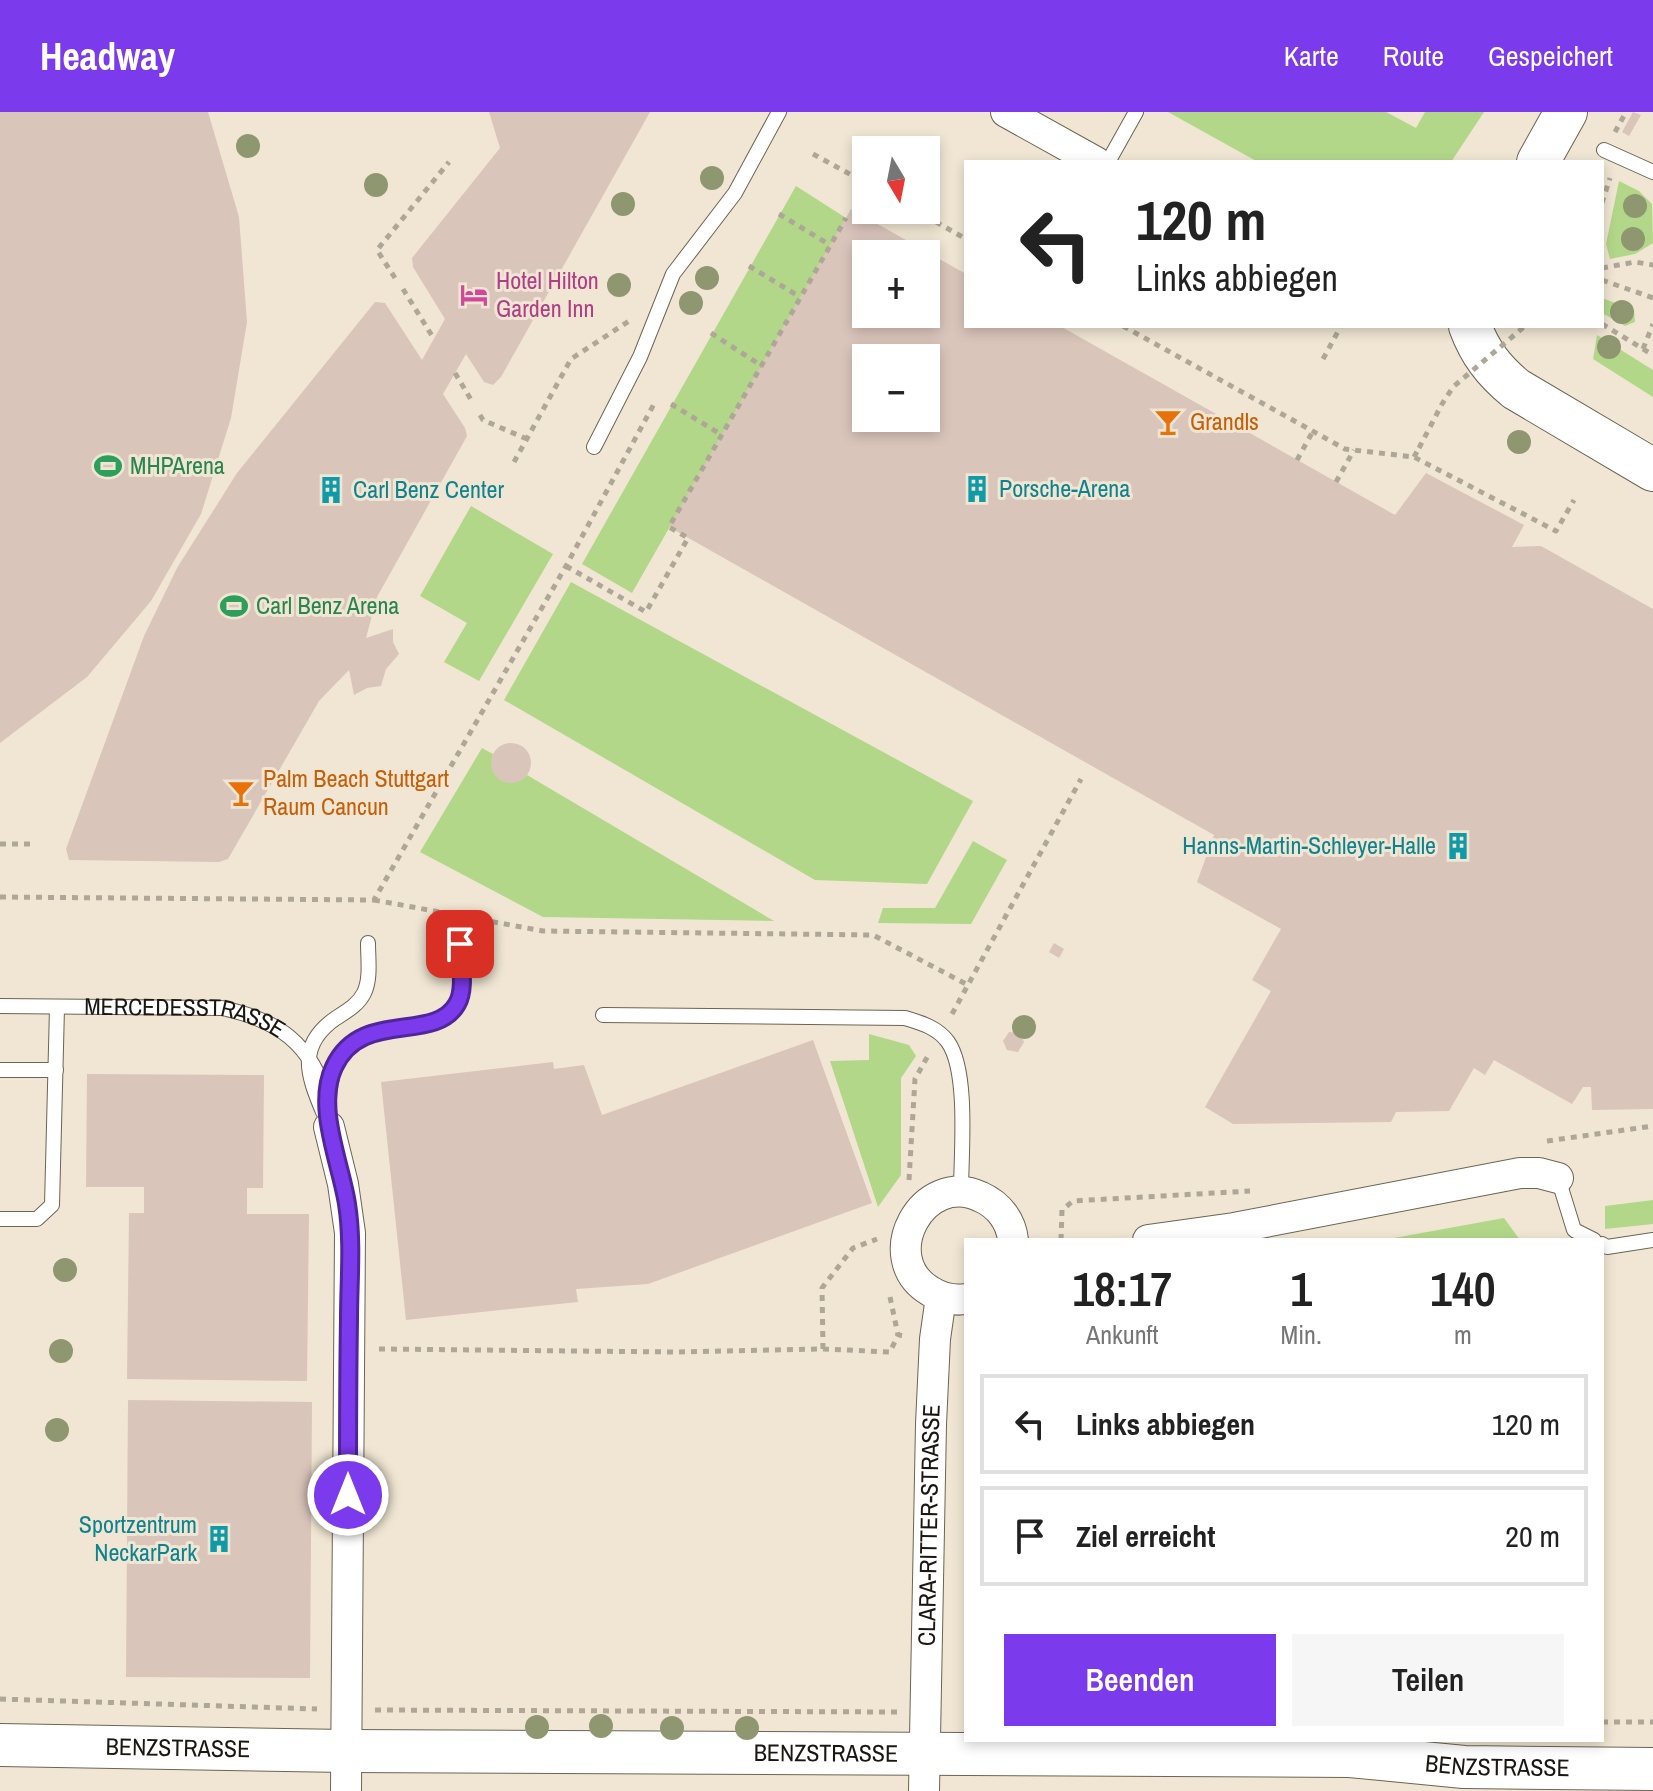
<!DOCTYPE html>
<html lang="de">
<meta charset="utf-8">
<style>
:root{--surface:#fff;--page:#f6f6f6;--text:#222;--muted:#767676;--line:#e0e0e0;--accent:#7c3aed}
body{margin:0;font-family:"Archivo Narrow",sans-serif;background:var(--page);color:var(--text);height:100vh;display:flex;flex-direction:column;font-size:30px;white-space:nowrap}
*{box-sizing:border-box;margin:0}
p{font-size:26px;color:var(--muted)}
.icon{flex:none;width:44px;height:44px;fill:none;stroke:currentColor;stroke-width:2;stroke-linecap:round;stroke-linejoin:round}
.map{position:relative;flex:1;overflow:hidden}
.side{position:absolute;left:964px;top:1126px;width:640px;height:504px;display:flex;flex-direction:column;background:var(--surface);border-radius:0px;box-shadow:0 4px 12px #0003}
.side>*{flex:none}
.hud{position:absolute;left:964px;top:48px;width:640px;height:168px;border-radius:0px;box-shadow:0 4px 12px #0003;background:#fff;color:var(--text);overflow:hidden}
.needle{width:52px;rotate:170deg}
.tools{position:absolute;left:852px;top:24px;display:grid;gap:16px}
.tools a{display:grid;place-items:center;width:88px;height:88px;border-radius:0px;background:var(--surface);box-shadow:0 4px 12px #0003;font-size:40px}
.pin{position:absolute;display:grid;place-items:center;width:68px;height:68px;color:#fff;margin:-34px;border-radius:16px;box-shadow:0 4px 12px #0006}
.me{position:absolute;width:88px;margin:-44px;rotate:0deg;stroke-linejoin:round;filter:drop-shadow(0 0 6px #0008)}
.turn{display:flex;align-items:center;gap:28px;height:168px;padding:0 40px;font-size:36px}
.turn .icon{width:104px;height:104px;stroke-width:2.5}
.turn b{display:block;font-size:56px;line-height:68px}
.eta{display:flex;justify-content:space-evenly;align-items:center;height:136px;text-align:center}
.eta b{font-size:48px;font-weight:600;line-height:56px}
.cta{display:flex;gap:16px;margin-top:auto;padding:16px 40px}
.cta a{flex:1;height:92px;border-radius:0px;background:var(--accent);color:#fff;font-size:32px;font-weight:600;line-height:92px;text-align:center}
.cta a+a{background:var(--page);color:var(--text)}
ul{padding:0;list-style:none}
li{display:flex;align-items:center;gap:24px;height:100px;margin:0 16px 12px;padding:0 24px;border:4px solid var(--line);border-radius:0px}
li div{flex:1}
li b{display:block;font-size:30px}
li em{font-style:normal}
header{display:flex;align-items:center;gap:48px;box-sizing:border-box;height:112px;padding:0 40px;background:var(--accent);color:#fff}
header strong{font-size:38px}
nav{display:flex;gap:44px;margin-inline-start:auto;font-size:28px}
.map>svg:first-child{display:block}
</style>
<header>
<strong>Headway</strong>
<nav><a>Karte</a><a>Route</a><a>Gespeichert</a></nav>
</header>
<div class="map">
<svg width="1653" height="1679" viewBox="0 0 1653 1679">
<rect width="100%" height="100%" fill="#f0e6d3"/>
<path fill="#b2d789" d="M1168,0h218l30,16 9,-16h59l-33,50h-193z
M1619,69l20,10 13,13 1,39 -18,11 -25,5 -4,-15z
M796,74l50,32 -214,375 -50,-29z
M1602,186l32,12 1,12 -10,4 -23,-13z
M1597,223l56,35v27l-60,-38z
M471,394l82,48 -74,127 -35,-19 23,-39 -47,-27z
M571,470l402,219 -46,83 -112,-4 -311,-180z
M482,636l11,6c-6,24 17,37 34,21l247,146 -231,-4 -123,-65z
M973,729l34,19 -36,64 -93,-1 5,-15h52z
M869,922l40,11 7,11 -15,22v97l-23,32 -48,-146 39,-1z
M1653,1088v24l-48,5v-23z
M1504,1106l16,22h-137z"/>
<path fill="#dac5bb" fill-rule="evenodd" d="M0,0h208l31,105 8,105 -16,96 -30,96 -50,87 -64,76 -87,66z
M489,0h161l-149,265 -8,8 -9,-3 -18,-28 -23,40 22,34 2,8 -90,161 -11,41 27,-9v13l6,12 -13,15 -5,17 -14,2 -13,7 -5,-25 -30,31 -91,158 -9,3 -150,-2 -3,-11 78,-213 33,-68 60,-95 138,-171 10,1 37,57 23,-41 -32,-52 -1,-9 88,-110z
M1633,0l8,3 -12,21 -7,-4z
M851,97l115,65v52h94l335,189 31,-42 98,52 -12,22 29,-1 112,63v500l-61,1 -1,-23h-8l-11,17 -78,-44 -9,15 -11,-7 -25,43 -53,1 -5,10 -158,2 -28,-17 66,-116 -19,-11 29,-51 -84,-47 17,-47 -545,-308zM866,142h60v60h-60zM866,246h60v60h-60z
M491 651a20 20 0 1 1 40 0a20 20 0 1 1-40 0Z
M1054,831l10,6 -5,9 -10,-6z
M1009,920l11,1 4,9 -6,10 -11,-2 -4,-9z
M813,928l59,163 -224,81 -72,5 2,13 -172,18 -25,-238 172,-20 1,7 30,-4 18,50z
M87,962l177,1 -1,113h-16v26h62l-2,167 -180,-2 2,-166h15v-26h-58z
M128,1288l184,2 -2,276 -184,-1z"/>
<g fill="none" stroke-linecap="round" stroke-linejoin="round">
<g stroke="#6c6454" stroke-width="16">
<g id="service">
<path d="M1604,38l49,22"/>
<path d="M1108,50l28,-50"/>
<path d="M594,335l46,-90 33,-83 62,-81 44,-81"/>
<path id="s1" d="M0,894l222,2c57,12 89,36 106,92"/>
<path d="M603,903l302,3c17,5 33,10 43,24 21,30 13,113 13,150"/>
<path d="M0,958h56"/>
<path d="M323,1000c-16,-38 -26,-67 13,-94 11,-7 22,-13 28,-25 7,-14 4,-34 4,-50"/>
<path d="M329,1015c-3,-52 5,-91 66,-99 22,-3 47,-1 61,-23 10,-15 4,-43 4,-61"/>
<path d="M1558,1066l16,52 20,10"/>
<path d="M0,1107h37l15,-14 5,-197"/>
<path d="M1602,1132l5,3 46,-7"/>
</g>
</g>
<g stroke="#6c6454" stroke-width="32">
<g id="minor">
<path d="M1006,0l90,50"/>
<path d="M329,1015l14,57 7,49 -4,558"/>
<path d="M1148,1128l86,-12 286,-55h19l19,5"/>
<path d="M966,1187c-13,2 -25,-1 -36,-8 -55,-33 -7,-122 51,-94 18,8 30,24 32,43"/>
<path id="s2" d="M924,1679l7,-367 4,-85 6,-42"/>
</g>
</g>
<g stroke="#6c6454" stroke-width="44">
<g id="secondary">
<path d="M1538,50l28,-50"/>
<path d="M1470,214c10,27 24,45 46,63l137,81"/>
<path id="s3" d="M0,1633l346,6 1004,5 114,11 189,2"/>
</g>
</g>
<path stroke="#aea697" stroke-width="5" stroke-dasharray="6 6" stroke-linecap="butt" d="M1615,20l11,-20
M813,42l53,29
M1602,91l8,-25
M915,98l51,29
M779,102l51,31
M749,154l51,31
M1602,156l33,-6 18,3
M395,166l-18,-28 72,-88
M1602,168l51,18
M403,177l31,50
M1602,212l51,31
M1123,214l222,123 69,8 142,74 18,-31
M711,221l51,33
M1643,237l10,-25
M1323,247l18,-33
M455,261l18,30
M671,292l51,31
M480,303l3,5 44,19
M1414,345l5,-9
M1297,348l16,-29
M514,350l57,-103 58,-38
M1336,370l18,-32
M566,454l80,46 42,-74 -19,-11 177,-309
M0,732h36
M0,785l374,3 192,-334 88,-162
M374,788l169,31 330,4 95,50
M952,902l129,-235
M1547,1029l106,-15
M909,1068l6,-101 14,-25
M1061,1128l1,-30 11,-9 177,-10
M890,1185l8,38
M379,1237l295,3 149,-3 67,3 8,-17 8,1
M823,1237l-1,-61 31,-40 24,-9
M0,1587l317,10
M375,1598l522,2
M1602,1610h51"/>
<use href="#service" stroke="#fff" stroke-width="14"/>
<use href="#minor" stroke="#fff" stroke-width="30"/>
<use href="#secondary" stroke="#fff" stroke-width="42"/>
<path stroke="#aea697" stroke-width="5" stroke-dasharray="6 6" stroke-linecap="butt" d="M1419,336l23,-44 11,-17 72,-61"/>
</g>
<g fill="#8f9770">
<circle cx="248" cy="34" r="12"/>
<circle cx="712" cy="66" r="12"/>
<circle cx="376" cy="73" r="12"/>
<circle cx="623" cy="92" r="12"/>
<circle cx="1635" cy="94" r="12"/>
<circle cx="1633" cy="127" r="12"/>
<circle cx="707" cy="166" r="12"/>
<circle cx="619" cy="173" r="12"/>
<circle cx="691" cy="191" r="12"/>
<circle cx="1622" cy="200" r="12"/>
<circle cx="1609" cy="235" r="12"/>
<circle cx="1519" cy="330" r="12"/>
<circle cx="1024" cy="915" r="12"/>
<circle cx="65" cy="1158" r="12"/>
<circle cx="61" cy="1239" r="12"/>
<circle cx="57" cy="1318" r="12"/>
<circle cx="601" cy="1614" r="12"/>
<circle cx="537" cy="1615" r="12"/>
<circle cx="672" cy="1616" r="12"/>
<circle cx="747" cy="1616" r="12"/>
</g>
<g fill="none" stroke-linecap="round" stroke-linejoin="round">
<g stroke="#51269a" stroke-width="20">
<path id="route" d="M348,1383c0,-58 0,-117 1,-176 0,-38 4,-77 -2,-115 -6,-40 -32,-97 -13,-137 27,-59 100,-23 123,-63 9,-15 3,-42 3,-60"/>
</g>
<use href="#route" stroke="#7c3aed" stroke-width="14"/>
</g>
<defs>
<g id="hotel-bare" transform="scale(2.16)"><path d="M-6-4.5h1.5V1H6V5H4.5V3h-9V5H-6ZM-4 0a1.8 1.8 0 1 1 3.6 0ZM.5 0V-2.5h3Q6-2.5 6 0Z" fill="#d1479c" stroke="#f0e6d3" stroke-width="2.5" paint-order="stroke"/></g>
<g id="bar-bare" transform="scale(2.16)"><path d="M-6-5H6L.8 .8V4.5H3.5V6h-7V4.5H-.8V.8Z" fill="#e8710a" stroke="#f0e6d3" stroke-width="2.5" paint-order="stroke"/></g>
<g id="stadium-bare" transform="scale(2.16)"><path d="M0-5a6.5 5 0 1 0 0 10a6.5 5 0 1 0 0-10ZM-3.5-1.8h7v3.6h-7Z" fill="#2e9e5b" stroke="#f0e6d3" stroke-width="2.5" paint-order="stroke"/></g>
<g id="building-bare" transform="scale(2.16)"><path d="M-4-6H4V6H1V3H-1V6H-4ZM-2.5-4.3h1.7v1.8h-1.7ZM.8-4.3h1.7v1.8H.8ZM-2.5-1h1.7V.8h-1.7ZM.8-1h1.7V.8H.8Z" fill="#0f9aa8" stroke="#f0e6d3" stroke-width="2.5" paint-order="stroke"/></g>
</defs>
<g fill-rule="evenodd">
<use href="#hotel-bare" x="474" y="183"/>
<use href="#bar-bare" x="1168" y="310"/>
<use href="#stadium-bare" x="108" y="354"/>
<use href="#building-bare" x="977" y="377"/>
<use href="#building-bare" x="331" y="378"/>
<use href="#stadium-bare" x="234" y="494"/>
<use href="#bar-bare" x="241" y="681"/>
<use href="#building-bare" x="1458" y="734"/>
<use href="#building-bare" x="219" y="1427"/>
</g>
<g text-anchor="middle" stroke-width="6" stroke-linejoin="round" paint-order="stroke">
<g font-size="24" fill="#b23c85" stroke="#f0e6d3" text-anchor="start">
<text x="496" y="177">Hotel Hilton<tspan x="496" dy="28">Garden Inn</tspan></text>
</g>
<g font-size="24" fill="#c56008" stroke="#f0e6d3" text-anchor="start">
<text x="1190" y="318">Grandls</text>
<text x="263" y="675">Palm Beach Stuttgart<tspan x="263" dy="28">Raum Cancun</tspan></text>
</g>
<g font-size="24" fill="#27864d" stroke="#f0e6d3" text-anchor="start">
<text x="130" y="362">MHPArena</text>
<text x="256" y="502">Carl Benz Arena</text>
</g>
<g font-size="24" fill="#0d838f" stroke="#f0e6d3" text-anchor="start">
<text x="999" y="385">Porsche-Arena</text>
<text x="353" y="386">Carl Benz Center</text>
<text x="1436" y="742" text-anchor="end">Hanns-Martin-Schleyer-Halle</text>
<text x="197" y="1421" text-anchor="end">Sportzentrum<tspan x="197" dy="28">NeckarPark</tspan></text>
</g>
<g font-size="24" fill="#1a1610" stroke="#f0e6d3">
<text dy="8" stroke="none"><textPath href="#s1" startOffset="186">MERCEDESSTRASSE</textPath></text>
<text dy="8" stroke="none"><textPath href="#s2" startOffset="266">CLARA-RITTER-STRASSE</textPath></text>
<text dy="8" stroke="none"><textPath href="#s3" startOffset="178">BENZSTRASSE</textPath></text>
<text dy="8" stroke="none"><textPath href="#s3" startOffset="826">BENZSTRASSE</textPath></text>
<text dy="8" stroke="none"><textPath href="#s3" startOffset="1498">BENZSTRASSE</textPath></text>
</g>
</g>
</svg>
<div class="tools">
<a><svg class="needle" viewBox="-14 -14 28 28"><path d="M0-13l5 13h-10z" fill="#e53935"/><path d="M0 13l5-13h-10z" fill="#767676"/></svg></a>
<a>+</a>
<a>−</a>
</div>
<div class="pin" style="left:460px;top:832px;background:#d93025"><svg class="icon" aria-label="arrive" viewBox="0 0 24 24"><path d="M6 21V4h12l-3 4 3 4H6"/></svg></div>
<svg class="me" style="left:348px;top:1383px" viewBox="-20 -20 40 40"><circle r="17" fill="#7c3aed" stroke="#fff" stroke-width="3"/><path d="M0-11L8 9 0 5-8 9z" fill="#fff"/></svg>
<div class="hud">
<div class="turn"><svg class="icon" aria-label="left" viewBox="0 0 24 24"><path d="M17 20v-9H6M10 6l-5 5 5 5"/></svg><div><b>120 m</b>Links abbiegen</div></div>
</div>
<section class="side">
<div class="eta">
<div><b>18:17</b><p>Ankunft</p></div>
<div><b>1</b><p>Min.</p></div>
<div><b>140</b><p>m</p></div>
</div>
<ul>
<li><svg class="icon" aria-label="left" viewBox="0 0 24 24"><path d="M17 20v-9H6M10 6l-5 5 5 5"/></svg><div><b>Links abbiegen</b></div><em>120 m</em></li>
<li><svg class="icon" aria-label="arrive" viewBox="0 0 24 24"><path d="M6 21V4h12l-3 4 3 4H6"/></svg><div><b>Ziel erreicht</b></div><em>20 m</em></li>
</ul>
<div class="cta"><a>Beenden</a><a>Teilen</a></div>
</section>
</div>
